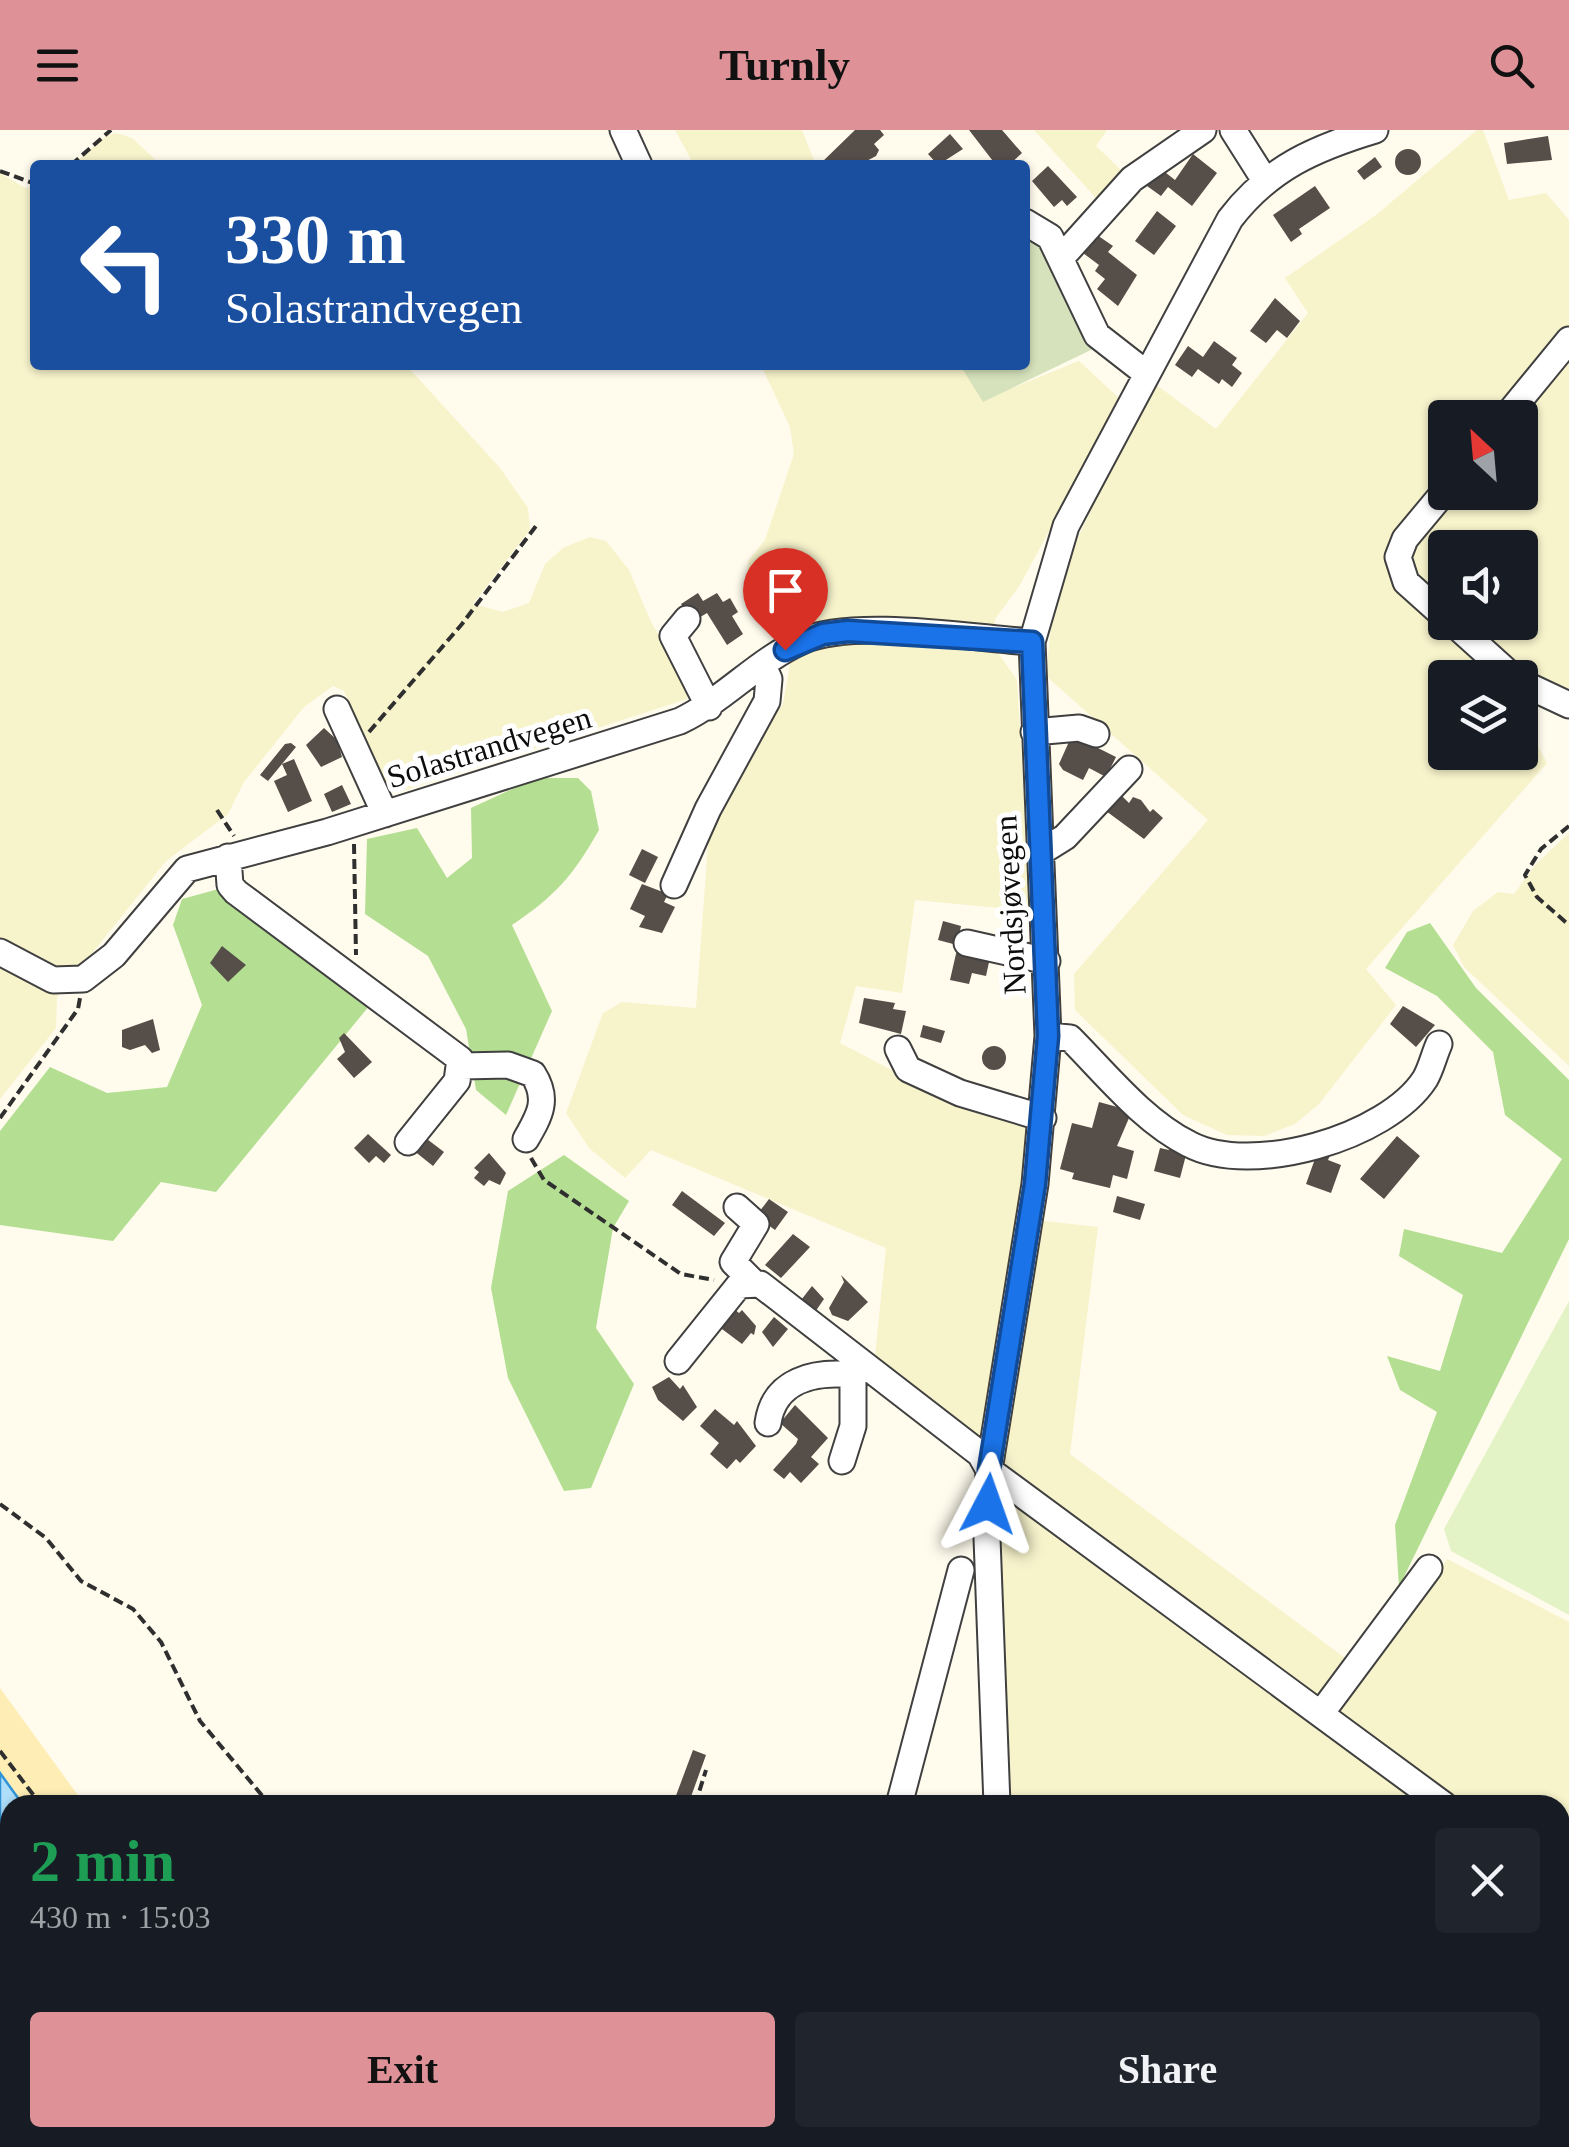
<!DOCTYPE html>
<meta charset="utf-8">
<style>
:root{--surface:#171b24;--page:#20242c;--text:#f1f3f6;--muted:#9ea1a6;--accent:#de9298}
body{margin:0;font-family:Georgia,serif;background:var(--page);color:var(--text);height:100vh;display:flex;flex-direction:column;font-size:38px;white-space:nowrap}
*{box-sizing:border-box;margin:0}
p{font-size:32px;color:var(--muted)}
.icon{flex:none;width:55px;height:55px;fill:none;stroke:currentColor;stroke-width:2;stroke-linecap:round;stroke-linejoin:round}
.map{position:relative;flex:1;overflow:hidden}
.drawer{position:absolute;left:0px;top:1665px;width:1570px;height:352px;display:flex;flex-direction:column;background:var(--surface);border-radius:30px 30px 0 0;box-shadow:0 2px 8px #0004}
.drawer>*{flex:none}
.hud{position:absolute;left:30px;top:30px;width:1000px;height:210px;border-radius:10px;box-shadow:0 2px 8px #0004;background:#1a4fa0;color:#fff;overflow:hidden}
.needle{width:65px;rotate:334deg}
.fabs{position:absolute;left:1428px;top:270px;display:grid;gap:20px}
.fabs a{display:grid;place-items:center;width:110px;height:110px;border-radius:10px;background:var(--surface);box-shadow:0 2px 8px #0004;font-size:50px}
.pin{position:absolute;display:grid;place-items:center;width:85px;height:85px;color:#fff;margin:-102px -42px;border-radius:50% 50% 50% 0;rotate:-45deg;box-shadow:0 0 10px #0007}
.pin .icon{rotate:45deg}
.me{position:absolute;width:110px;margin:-55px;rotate:4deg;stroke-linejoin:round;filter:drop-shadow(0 0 8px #0008)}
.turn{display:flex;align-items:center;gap:35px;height:210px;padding:0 30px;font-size:45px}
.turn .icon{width:130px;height:130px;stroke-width:2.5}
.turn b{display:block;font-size:70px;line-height:85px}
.round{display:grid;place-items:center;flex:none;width:105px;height:105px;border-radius:10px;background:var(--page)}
.summary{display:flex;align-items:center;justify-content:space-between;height:170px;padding:0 30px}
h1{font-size:60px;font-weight:700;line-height:75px;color:#1e9e55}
.button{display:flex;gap:20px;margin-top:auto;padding:20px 30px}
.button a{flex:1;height:115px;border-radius:10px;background:var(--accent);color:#111;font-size:40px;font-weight:700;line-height:115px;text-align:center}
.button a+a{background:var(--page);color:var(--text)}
header{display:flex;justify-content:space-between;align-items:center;height:130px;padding:0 30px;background:var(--accent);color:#111;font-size:45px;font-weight:700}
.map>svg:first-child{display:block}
</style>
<header><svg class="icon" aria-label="menu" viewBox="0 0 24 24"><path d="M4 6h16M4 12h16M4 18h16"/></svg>Turnly<svg class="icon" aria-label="search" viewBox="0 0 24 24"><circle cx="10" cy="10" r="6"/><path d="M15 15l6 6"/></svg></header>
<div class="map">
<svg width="1569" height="2017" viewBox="0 0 1569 2017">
<rect width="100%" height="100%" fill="#fffbed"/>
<path fill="#f7f3cb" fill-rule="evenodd" d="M675,0h127l14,35h-122z
M1034,0h73l-11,16 27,26 -26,27z
M1477,0h6l26,70 37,-7 23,27v479l-33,-17 -16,14v-18h-75v74h75v-39l27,50 -181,206 30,36 -77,99 -24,20 -31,12 -37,-1 -44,-20 -108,-105 -1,-36 134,-154 -162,-144 9,-89 96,-206 65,48 92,-116 -23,-35 91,-63zM1445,288h75v74h-75zM1445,418h75v74h-75z
M116,3l16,5 29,27h-88l33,-29z
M0,43l25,15 10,-2v179h371l94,103 28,40 2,22 -57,74 30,8 26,-9 16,-39 18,-16 27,-11 16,4 23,29 22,52 39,63 -3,14 -281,91 -23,-9 -39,-90 -11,-5 -29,21 -60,75 -16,32 -62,47 -109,136 -1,31 -56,71z
M1079,231l41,38 -100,186 -25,34 1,31 21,30 14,231 -116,-11 -13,93 -46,-7 -16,57 69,36 119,42 -11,97 81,9 -28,227 294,218 83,-113 122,63v525h-540l-1,-9h532v-333h-549l-13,-304 -23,-65 -100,-80 11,-108 -235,-98 -26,28 -36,-30 -23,-35 37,-100 19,-11 74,6 14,-191 42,-75 31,-38 7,-40 -15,-44 -28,-40 1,-19 17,-21 29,-86 -4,-27 -29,-62h200l22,35z
M1569,703v233l-105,-99 -11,-22 20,-34 25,-19 16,2 22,-30z"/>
<path fill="#b4de92" d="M536,648h42l13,13 8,39c-26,46 -44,66 -87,95l40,86 -46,104 -30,-25 -10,-61 -38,-73 -63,-42 2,-75 50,-11 30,50 25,-20 -1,-50z
M226,757l144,118 -154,187 -55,-10 -48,59 -113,-16v-94l50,-64 57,26 60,-6 35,-82 -29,-80 9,-26z
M1430,793l46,65 93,92v159l-170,348 -4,-62 42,-113 -37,-22 -13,-34 53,15 23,-76 -64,-39 5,-27 98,24 60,-94 -57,-44 -12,-63 -56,-56 -52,-28 22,-36z
M564,1025l65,46 -16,27 -17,100 38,56 -43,104 -27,3 -56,-113 -17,-90 17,-97z"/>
<path fill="#feeeb5" d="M0,1558l85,117h-62l-23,-32z
M256,2008h122l10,9h-126z"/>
<path fill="#d6e2bc" d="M1025,99l16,7 54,112 -112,54 -23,-37h65z"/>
<path fill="#e3f3c6" d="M1569,1171v314l-118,-64 -7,-22z"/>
<path fill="#aedefa" stroke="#3094d6" stroke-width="2.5" d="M0,1643l23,32h-13v333h246l6,9h-262z"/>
<path fill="#564e49" d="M855,0h25l4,5 -10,9 5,6 -3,6 -17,9h-40z
M969,0h33l20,23 -13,12h-13z
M950,4l13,15 -25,16 -10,-11z
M1548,6l4,24 -45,4 -3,-21z
M1395 32a13 13 0 1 1 26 0a13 13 0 1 1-26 0Z
M1193,24l24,19 -25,33 -24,-19 -7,9 -14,-10 14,-17 14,11z
M1375,27l7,10 -18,13 -7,-9z
M1048,36l29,31 -10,9 -5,-6 -8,7 -22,-26z
M1315,56l15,22 -31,21 3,5 -11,8 -18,-27z
M1157,81l19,15 -22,29 -19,-14z
M1097,105l16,11 -5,6 29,23 -19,31 -21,-17 8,-10 -10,-8 4,-6 -16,-12z
M1275,168l25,23 -13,17 -10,-8 -11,13 -16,-12z
M1214,211l23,17 -5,7 10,8 -10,14 -10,-8 -3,5 -21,-15 -6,8 -17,-12 13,-19 15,11z
M698,463l5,8 14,-8 6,9 7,-4 8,14 -6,4 11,18 -16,11 -20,-32 -15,9 -11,-18z
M324,598l13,12 5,17 -21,10 -15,-22z
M1072,605l44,22 -10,20 -17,-9 -6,12 -20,-10 -4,-6z
M291,613l5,4 -28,34 -8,-6 25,-31z
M294,629l18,42 -24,11 -14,-31 13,-6 -5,-11z
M342,655l9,19 -19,8 -8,-18z
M1121,665l8,8 4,-6 8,3 9,12 3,-3 10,9 -19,21 -38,-28z
M642,719l16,8 -13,26 -16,-8z
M642,754l26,10 -4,8 11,5 -13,26 -23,-6 6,-11 -15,-7z
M943,791l18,5 -4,19 -19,-5z
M958,815l33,8 -5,23 -14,-3 -3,11 -19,-4z
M222,816l24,19 -18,17 -18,-19z
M864,868l31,5 -2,6 13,2 -5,23 -42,-11z
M1403,876l32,19 -19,22 -26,-23z
M153,889l7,31 -8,3 -7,-8 -15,5 -8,-3v-17z
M923,895l22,6 -4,12 -21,-6z
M344,903l28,29 -18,16 -17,-19 8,-7 -6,-14z
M982 928a12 12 0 1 1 24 0a12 12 0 1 1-24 0Z
M1099,972l33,9 -15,35 17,5 -7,28 -14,-4 -3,13 -38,-9 2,-6 -14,-4 12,-46 20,5z
M368,1004l23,21 -7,8 -8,-7 -7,7 -15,-15z
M423,1006l21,16 -11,14 -20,-16z
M1397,1006l23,20 -36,43 -24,-20z
M1170,1017l16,8 -6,23 -26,-7 6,-23 9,2z
M489,1023l17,20 -6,12 -11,-5 -5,6 -10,-8 5,-6 -5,-4z
M1331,1023l-3,7 13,5 -10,28 -25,-9 10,-28z
M682,1061l43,32 -11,13 -42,-31z
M1117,1066l28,8 -5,16 -27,-8z
M769,1069l19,13 -13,18 -19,-14z
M793,1104l17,13 -29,31 -16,-13z
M841,1145l27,27 -20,19 -16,-6 -3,-7 15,-26z
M812,1156l12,13 -11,16 -15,-11z
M733,1178l6,5 3,-3 14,16 -2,9 -3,-2 -9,11 -24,-18z
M774,1187l14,12 -15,18 -11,-15z
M669,1247l11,12 3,-4 14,22 -14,14 -25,-21 -6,-13z
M795,1275l33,33 -17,19 8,7 -18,19 -11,-11 -6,7 -11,-9 23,-26 2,-5 -18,-16z
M715,1279l19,16 3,-4 19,25 -16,17 -4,-4 -9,10 -17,-15 9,-11 -19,-17z
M693,1620l13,5 -18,50h-4l-10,-4z
M737,2008h28l9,9h-47z
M867,2008h81l9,9h-75z"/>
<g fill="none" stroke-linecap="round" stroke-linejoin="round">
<g stroke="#404040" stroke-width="29">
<path id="minor" d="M623,0l16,35
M1233,0l31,49
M1025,92l25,15 47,98 50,39
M1061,128l71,-79 71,-49
M1505,288l64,-78
M1445,361l-40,48 -7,18 8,25 39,35
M687,489l-14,17 36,71
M1452,492l62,56
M1520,552l49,23
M337,579l48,105
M1034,602l45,-4 17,6
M1041,722l24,-15 64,-68
M228,727l2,28 6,7 224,167 -3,22 -49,61
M674,755l34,-76 59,-108 2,-22 -6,-13
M967,813l80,18
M0,822l53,28 30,-1 31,-24 73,-86 140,-37 353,-111c44,-21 77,-60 122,-80 52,-23 170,-3 230,1
M1048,906l22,2c36,36 73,83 119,106 62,33 198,-6 236,-65 6,-10 9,-24 14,-35
M898,919l10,20 52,24 83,25
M462,936l46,-1 25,9c16,25 7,41 -7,65
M737,1077l19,17 -23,38 19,19
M678,1231l61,-76 21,-1 220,170 9,16 455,335
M768,1293c6,-43 46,-52 85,-48
M842,1331l11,-35v-51l8,-9
M1322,1582l107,-144
M899,1675l62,-235
M997,1675l-10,-267 2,-68 46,-286 13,-148 -16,-394 34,-116 164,-307c39,-51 85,-71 145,-89
M1560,1749l9,1
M1569,1840v12
M812,2008l5,9
M1014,2008v9"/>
</g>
<path stroke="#2f2f2f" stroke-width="4" stroke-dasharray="10 5" stroke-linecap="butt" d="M71,35l40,-35
M0,41l35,13
M369,602l93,-108 74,-98
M217,680l17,26
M1569,696l-28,23 -16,26 12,22 32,28
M354,714l2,111
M0,988l78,-109 2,-11
M531,1028l13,22 137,94 33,6
M0,1374l46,34 35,43 52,28 28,33 39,79 70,84
M0,1621l41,54
M695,1675l11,-35
M341,2008l10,9
M560,2008l6,9
M392,2017l16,-9
M533,2017l6,-9"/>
<use href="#minor" stroke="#fff" stroke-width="25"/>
</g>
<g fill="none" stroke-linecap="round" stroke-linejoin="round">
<g stroke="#114b97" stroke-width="25">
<path id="route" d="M785,520l38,-16 25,-3 184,11 16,394 -13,148 -46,286 -1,34"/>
</g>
<use href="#route" stroke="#1a73e8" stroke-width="18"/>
</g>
<g text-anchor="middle" stroke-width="10" stroke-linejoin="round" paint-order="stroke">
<g font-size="32" fill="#0d0d0d" stroke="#fff">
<text transform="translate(489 617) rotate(-17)" y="11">Solastrandvegen</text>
<text transform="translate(1010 775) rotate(-93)" y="11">Nordsjøvegen</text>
</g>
</g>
</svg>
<div class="fabs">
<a><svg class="needle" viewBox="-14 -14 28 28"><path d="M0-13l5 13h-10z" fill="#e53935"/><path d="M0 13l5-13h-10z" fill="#9ea1a6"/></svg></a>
<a><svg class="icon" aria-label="sound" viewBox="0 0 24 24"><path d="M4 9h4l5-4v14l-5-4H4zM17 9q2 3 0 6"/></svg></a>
<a><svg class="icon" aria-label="layers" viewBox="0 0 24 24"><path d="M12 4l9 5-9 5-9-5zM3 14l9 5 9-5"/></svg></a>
</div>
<div class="pin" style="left:785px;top:520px;background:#d93025"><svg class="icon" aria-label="arrive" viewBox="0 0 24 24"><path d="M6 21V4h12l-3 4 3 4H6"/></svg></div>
<svg class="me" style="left:988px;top:1374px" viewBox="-20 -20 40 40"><path d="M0-17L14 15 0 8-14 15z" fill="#1a73e8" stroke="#fff" stroke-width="4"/></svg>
<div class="hud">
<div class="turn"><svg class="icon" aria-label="left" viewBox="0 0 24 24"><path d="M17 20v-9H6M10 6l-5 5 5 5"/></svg><div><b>330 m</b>Solastrandvegen</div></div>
</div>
<section class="drawer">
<div class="summary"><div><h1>2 min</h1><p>430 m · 15:03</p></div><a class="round"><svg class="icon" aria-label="close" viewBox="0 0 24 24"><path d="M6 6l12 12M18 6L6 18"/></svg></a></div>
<div class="button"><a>Exit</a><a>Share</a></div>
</section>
</div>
